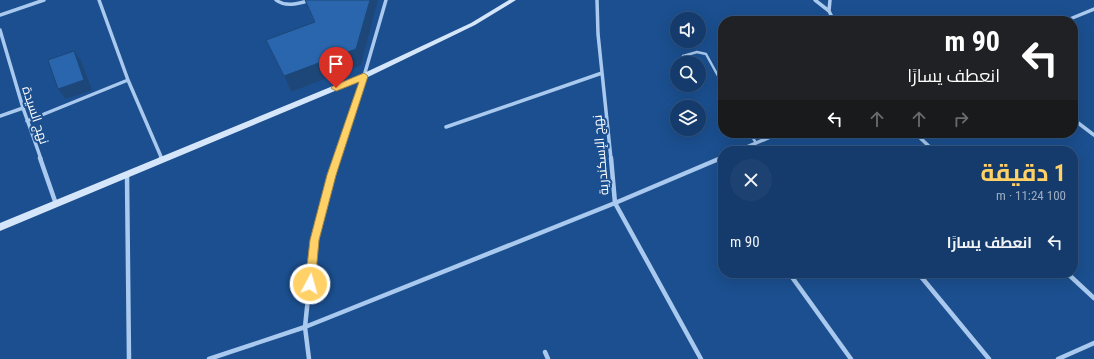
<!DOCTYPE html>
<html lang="ar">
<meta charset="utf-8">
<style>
:root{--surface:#143b6b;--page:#1d4271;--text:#f1f3f6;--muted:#9dadc1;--line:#33557e;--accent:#ffd166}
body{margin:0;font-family:"Roboto Condensed",Cairo,sans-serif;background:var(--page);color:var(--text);direction:rtl;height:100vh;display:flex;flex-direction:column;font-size:15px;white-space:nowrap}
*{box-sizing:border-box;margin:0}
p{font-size:13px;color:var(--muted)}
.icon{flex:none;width:22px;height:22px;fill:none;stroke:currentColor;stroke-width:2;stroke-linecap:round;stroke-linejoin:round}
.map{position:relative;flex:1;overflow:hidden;direction:ltr}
.sheet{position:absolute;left:718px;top:146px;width:360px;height:132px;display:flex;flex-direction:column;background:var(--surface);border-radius:16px;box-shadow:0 4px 16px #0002,0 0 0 1px var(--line);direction:rtl}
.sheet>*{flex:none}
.hud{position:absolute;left:718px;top:16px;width:360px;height:122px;border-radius:16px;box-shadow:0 4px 16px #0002,0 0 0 1px var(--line);direction:rtl;background:#202124;color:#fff;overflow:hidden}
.buttons{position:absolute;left:670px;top:12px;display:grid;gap:8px}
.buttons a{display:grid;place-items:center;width:36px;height:36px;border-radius:50%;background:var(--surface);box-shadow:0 4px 16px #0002,0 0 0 1px var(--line);font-size:20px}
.pin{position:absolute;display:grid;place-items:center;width:34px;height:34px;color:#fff;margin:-41px -17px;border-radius:50% 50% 50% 0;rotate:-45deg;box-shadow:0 0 4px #0007}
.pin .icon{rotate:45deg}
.me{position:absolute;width:44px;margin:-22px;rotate:6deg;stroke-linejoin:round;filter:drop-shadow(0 0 3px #0008)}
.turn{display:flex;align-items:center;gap:14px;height:84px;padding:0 12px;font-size:18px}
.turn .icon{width:52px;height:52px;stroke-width:2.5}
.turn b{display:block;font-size:28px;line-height:34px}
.lanes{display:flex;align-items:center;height:38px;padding:0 12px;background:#0003;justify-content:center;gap:20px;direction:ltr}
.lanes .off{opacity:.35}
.round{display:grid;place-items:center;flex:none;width:42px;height:42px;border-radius:21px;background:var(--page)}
.overview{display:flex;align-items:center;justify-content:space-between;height:68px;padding:0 12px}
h1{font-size:24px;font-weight:700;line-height:30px;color:var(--accent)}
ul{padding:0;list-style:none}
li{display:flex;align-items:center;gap:12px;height:56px;padding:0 12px}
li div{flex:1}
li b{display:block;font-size:15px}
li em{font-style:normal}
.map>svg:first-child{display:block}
</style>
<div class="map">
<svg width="1094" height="359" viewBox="0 0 1094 359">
<rect width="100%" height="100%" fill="#1b4f8f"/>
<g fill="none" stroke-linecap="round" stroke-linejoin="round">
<path stroke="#a9c9ee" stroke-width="2.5" d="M683,56l14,-4 9,2 17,31
M750,133l6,10"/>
<path stroke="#a9c9ee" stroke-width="3.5" d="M99,0l29,80 34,79
M276,0c10,8 24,3 35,0
M597,0l1,34 13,125
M815,0l14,11
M830,0l-1,11 5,10
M0,15l44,-15
M1065,21l29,-12
M0,30l23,78 18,51
M0,116l23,-8
M1073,119l21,16
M27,121l101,-41
M446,127l156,-54
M915,133l19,18
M737,151l43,-18
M337,159l27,-83 22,-76
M718,159l5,-2"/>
<path stroke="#a9c9ee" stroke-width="4.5" d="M40,158l16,46
M161,158l1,2
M611,158l4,45 86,156
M127,175l2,184
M789,273l62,86
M918,273l71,86
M1067,273l27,25
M545,352l3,7
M209,359l96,-32 310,-124 106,-45
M309,359l-4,-32 9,-87 24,-82
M1058,359l36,-16"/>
<path fill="#d6e6fa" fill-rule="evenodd" d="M509,0h7l-41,25 -109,53 -366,153v-8l362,-149 109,-51z"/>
</g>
<path fill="#245895" d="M305,0h73l-17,65 -70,27 -25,-52 48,-17z"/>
<path fill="#1d4779" d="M370,0h8l-17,65 -70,27 -7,-16z
M74,51l7,10 11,29 -26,9 -8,-10z"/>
<path fill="#2a66ad" stroke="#1d4779" d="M305,0h65l-14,49 -72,27 -18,-36 49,-18z
M74,51l10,29 -26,9 -10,-29z"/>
<path fill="#ffd166" stroke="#a68842" d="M364,73l4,3 -32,99 -17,65 -4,44 -2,3 -3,1 -4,-1 -1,-3 5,-44 17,-65 32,-93 -23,9 -5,-3 2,-2z"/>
<g text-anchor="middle" stroke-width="4" stroke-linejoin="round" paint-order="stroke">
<g font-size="13" fill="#fff" stroke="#1b4f8f">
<text transform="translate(36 115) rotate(72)" y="5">نهج السيدة</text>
<text transform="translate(600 155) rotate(-95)" y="5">نهج الإسكندرية</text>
</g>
</g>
</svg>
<div class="buttons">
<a><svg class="icon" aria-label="sound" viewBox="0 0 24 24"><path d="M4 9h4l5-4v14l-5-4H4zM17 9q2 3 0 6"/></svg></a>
<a><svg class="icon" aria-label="search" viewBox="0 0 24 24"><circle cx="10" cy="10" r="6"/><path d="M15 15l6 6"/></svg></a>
<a><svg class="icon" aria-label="layers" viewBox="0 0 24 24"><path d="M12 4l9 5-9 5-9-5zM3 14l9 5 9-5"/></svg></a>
</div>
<div class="pin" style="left:336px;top:88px;background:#d93025"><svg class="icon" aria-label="arrive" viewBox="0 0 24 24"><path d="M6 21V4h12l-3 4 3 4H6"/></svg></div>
<svg class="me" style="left:310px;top:284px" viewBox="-20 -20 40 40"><circle r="17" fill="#ffd166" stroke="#fff" stroke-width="3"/><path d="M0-11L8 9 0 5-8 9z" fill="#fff"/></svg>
<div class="hud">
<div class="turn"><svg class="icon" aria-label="left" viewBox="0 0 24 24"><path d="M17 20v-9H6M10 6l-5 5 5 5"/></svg><div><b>90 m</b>انعطف يسارًا</div></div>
<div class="lanes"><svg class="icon" aria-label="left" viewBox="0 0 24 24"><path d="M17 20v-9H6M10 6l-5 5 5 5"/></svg><svg class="icon off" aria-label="ahead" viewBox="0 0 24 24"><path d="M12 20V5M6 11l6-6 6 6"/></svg><svg class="icon off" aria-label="ahead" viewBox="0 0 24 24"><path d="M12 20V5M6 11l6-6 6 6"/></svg><svg class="icon off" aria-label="right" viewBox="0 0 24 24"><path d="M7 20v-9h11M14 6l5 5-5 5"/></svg></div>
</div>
<section class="sheet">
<div class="overview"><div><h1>1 دقيقة</h1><p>100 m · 11:24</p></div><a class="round"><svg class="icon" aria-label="close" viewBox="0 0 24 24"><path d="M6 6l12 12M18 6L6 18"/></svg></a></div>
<ul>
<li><svg class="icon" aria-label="left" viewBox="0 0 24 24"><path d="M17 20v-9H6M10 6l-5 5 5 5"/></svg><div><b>انعطف يسارًا</b></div><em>90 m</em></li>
</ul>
</section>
</div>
